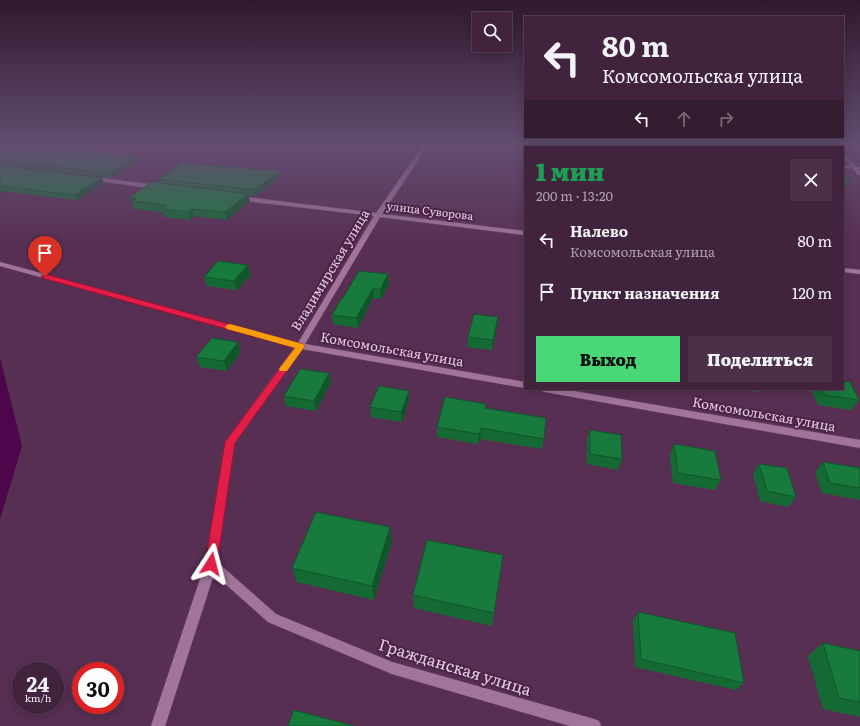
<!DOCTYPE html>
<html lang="ru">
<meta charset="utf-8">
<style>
:root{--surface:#41233e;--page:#4c2f49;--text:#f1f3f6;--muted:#aea4b0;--line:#5a4058;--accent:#49d778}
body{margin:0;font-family:Literata,serif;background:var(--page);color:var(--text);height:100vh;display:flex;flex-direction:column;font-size:15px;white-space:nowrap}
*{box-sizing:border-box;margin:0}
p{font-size:13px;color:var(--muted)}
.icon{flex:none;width:22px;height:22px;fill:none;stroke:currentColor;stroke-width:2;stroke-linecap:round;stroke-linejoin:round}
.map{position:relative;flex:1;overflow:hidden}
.side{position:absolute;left:524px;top:146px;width:320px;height:244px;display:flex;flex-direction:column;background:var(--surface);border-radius:0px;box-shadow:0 2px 10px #0003,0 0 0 1px var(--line)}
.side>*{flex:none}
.guide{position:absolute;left:524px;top:16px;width:320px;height:122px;border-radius:0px;box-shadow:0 2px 10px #0003,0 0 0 1px var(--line);background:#41233e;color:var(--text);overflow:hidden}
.fabs{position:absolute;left:472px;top:12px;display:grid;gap:8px}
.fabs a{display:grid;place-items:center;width:40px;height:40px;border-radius:0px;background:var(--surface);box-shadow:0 2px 10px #0003,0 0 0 1px var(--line);font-size:20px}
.speed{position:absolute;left:12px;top:662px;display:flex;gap:8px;font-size:20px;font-weight:700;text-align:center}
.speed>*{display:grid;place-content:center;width:52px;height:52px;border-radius:50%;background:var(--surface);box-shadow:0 2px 10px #0003,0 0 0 1px var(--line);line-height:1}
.speed small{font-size:10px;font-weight:400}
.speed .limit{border:6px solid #d22;background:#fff;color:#111}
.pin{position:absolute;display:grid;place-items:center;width:34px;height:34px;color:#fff;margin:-41px -17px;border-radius:50% 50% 50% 0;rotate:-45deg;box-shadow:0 0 4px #0007}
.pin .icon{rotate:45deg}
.me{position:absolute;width:44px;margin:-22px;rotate:9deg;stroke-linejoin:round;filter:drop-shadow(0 0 3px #0008)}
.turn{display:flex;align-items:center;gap:14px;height:84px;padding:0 12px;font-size:18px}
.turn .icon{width:52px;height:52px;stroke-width:2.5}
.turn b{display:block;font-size:28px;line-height:34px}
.lanes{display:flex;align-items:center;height:38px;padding:0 12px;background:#0003;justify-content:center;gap:20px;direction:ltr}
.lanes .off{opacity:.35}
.round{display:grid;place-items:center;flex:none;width:42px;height:42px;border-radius:0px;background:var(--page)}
.summary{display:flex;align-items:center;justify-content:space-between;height:68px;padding:0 12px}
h1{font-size:24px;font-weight:800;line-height:30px;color:#1e9e55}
.action{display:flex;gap:8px;margin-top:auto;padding:8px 12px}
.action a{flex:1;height:46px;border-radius:0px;background:var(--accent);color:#111;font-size:16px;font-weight:800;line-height:46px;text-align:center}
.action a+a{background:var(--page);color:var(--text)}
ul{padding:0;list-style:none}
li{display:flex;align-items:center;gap:12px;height:52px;padding:0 12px}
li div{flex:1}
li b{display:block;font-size:15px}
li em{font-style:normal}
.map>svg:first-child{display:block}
</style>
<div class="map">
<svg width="860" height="726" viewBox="0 0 860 726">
<rect width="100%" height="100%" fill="#572f53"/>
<path fill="#4e054b" d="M0,358l22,88 -22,73z"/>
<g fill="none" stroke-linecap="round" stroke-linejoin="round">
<g stroke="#6e4c6b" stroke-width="1">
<path id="minor" d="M424,144h5l-47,70 143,17v4l-145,-18 -75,127 220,38v6l-223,-39 -67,94 -18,119 59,52 116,48 202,57 5,2 2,5h-31l-178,-52 -124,-52 -54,-48 -49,152h-14l54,-162 20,-122 70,-95 -295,-81v-4l298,81 76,-127 -136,-16 -3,-2 3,-2 138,17z
M843,165l17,2v2l-17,-2z
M93,177l64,8 3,2 -3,2 -66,-9 -1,-1z
M843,268l17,2v4l-17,-2z
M541,389h21l298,51v8l-315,-56 -3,-1z"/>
</g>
<g stroke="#6e4c6b" stroke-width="1">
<path id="tertiary" d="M834,144h5l1,3h-4z
M843,152l17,19v4h-2l-15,-19z"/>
</g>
<use href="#minor" fill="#a2749c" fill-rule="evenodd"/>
<use href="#tertiary" fill="#a2749c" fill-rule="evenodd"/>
</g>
<path fill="#156a34" d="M654,144h45v3h-45z
M745,144h77l2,3h-80v-1z
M0,151h93l44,5 2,5 -28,17 -111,-13z
M0,165l104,18 -27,17 -77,-9z
M279,171l1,6 -24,19 -8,-1 2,6 -23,19 -33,-4 -4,4 -26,-3 -2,-5 -28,-3 -4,-12 31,-14 -2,-4z
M843,173l7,9 -2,4h-5z
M388,274l1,10 -8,15 -8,-1 -15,30 -25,-4 -1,-9z
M251,275l-14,15 -30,-4 -3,-9z
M498,317l-1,10 -5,23 -25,-3 1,-10z
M241,352l-14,19 -27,-4 -4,-10z
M331,383l-15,28 -30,-5 -2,-10z
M737,389h24l-2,3z
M811,389h32l16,11 -8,10 -33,-5z
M409,401l-7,21 -31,-5 -1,-10z
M485,408l59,31 -2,10 -62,-10 -2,5 -41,-7v-10z
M590,430l32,29 -4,11 -31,-6v-24z
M674,444l47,36 -6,10 -42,-7 -3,-28z
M823,462l37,6v32l-38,-7 -7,-21z
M759,464l37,33 -8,10 -28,-6 -7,-27z
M392,542l-18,58 -77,-18 -5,-14z
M413,595l81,18 -2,13 -78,-18z
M638,612l106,71 -8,7 -101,-23 -2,-46z
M823,643l37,8v66l-37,-8 -15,-53z"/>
<path fill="#11562b" d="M1,144h13l-14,7v-6z
M92,148l2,5 -8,-2z
M137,156l2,5 -28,17 -2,-5z
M279,171l1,6 -24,19 -2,-6z
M102,178l2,5 -27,17 -3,-5z
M248,194l2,7 -23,19 -2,-8z
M192,209l2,7 -4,4 -2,-8z
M248,265l3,10 -14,15 -3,-9z
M388,274l1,10 -8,15 -1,-9z
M373,288v10l-15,30 -2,-10z
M498,317l-1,10 -5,23 1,-10z
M238,342l3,10 -14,19 -3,-10z
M329,373l2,10 -15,28 -2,-10z
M409,391v10l-7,21 -1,-10z
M481,428l-1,11 -2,5 1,-10z
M390,527l2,15 -18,58 -2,-14z"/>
<path fill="#187b3d" stroke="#11562b" d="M15,144h44l33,4 -6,3 51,5 -28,17 -109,-13v-9z
M535,144h93l1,3h-95z
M656,144h43v3h-42z
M747,144h75l2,3h-76z
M182,163l97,8 -25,19 -95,-11z
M0,165l102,13 -28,17 -74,-9z
M843,173l7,9h-7z
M152,182l96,12 -23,18 -33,-3 -4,3 -27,-3 5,-4 -35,-4 5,-3 -6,-1z
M218,261l30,4 -14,16 -30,-4z
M359,271l29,3 -8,16 -7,-2 -17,30 -24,-3 10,-17h1z
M474,314l24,3 -5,23 -25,-3z
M212,338l26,4 -14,19 -28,-4z
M300,369l29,4 -15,28 -30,-5z
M843,381l7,1 9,18 -34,-5 -3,-6h21z
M379,386l30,5 -8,21 -31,-5z
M445,397l41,7 -1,4 61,10 -2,21 -63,-11 -2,6 -42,-7z
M590,430l31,5 1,24 -32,-5z
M674,444l41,7 6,29 -43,-7z
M823,462l37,6v20l-30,-5z
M759,464l28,4 9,29 -29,-6z
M316,512l74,15 -18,59 -80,-18z
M427,540l76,15 -9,58 -81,-18z
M638,612l97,21 9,50 -103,-24z
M823,643l37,8v51l-21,-4z
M294,710l60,16h-66z"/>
<linearGradient id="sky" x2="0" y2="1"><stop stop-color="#301a2e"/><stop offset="0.59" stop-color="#634d71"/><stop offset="1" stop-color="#634d71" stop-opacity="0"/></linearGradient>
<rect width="860" height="246" fill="url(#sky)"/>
<path fill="#e11d48" stroke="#92132f" d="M45,274l258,70 2,2 -70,97 -18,121 -1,4 -5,2 -5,-2 -1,-4 20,-122 70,-94 -253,-70 -1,-1z"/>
<path fill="#f59e0b" d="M230,324l73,20 2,2 -18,25h-7l-1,-2 16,-21 -68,-19 -2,-2 2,-2z"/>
<g text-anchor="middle" stroke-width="4" stroke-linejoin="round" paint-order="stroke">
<g font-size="11" fill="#e6cce2" stroke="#4c2448">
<text transform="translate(430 211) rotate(7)" y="4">улица Суворова</text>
</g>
<g font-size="13" fill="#e6cce2" stroke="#4c2448">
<text transform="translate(330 270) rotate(-59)" y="5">Владимирская улица</text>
<text transform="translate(392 349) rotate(10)" y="5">Комсомольская улица</text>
<text transform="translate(764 414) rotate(10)" y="5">Комсомольская улица</text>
</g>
<g font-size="16" fill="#e6cce2" stroke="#4c2448">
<text transform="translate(455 667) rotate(17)" y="6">Гражданская улица</text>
</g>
</g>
</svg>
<div class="fabs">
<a><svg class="icon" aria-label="search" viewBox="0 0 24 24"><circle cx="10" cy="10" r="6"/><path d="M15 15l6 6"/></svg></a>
</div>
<div class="speed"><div>24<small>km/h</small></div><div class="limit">30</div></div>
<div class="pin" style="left:45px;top:277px;background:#d93025"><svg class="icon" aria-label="arrive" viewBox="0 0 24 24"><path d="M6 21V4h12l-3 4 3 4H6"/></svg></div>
<svg class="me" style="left:211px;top:564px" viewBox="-20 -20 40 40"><path d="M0-17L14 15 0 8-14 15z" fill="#e11d48" stroke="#fff" stroke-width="4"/></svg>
<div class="guide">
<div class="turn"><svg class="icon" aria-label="left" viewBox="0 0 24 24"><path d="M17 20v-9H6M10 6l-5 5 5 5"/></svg><div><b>80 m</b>Комсомольская улица</div></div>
<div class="lanes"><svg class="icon" aria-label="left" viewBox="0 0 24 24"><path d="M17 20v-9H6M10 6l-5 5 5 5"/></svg><svg class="icon off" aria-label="ahead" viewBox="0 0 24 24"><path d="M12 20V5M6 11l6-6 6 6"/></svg><svg class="icon off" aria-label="right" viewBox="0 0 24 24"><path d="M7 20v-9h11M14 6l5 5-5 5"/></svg></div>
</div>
<section class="side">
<div class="summary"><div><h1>1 мин</h1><p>200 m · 13:20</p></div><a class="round"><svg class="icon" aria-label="close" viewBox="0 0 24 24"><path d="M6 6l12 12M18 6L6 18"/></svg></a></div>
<ul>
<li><svg class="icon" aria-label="left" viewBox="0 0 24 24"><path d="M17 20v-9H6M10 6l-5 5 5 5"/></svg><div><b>Налево</b><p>Комсомольская улица</p></div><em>80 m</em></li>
<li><svg class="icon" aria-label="arrive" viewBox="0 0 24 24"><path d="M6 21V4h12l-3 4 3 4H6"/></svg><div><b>Пункт назначения</b></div><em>120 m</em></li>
</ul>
<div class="action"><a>Выход</a><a>Поделиться</a></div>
</section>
</div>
